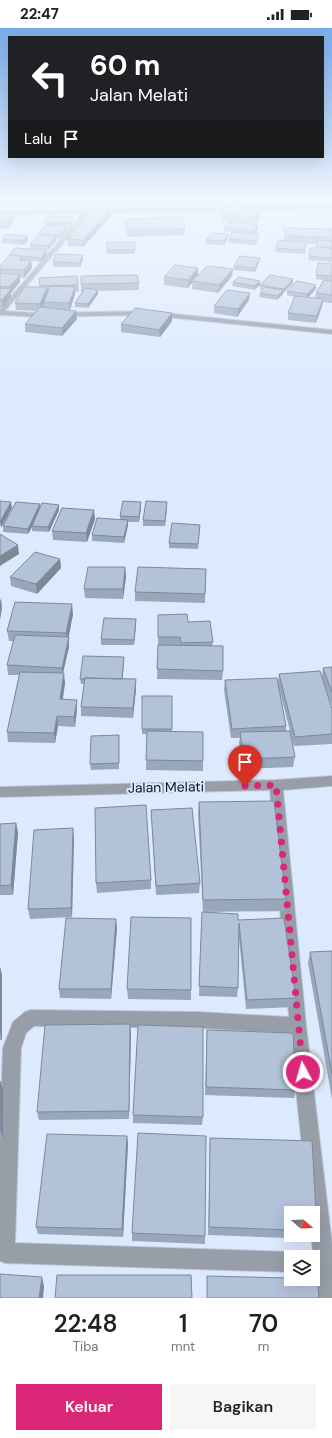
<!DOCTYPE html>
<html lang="id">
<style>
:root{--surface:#fff;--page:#f6f6f6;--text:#202124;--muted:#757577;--accent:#db2777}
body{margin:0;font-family:"DM Sans",sans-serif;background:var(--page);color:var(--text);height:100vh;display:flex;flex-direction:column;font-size:15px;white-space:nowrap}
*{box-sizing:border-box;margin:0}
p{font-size:13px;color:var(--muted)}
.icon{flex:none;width:22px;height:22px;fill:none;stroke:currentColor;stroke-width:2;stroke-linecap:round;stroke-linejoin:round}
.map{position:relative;height:1270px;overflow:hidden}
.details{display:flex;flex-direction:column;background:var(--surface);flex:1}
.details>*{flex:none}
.hud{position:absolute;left:8px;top:8px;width:316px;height:122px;border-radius:0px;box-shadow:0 4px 16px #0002;background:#202124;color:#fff;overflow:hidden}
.needle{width:26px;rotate:109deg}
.tools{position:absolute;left:284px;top:1178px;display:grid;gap:8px}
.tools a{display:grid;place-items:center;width:36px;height:36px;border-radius:0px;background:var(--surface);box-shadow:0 4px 16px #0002;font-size:20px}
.pin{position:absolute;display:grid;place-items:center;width:34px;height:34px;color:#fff;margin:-41px -17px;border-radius:50% 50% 50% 0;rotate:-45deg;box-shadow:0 0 4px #0007}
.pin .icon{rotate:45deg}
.me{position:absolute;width:44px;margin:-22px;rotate:354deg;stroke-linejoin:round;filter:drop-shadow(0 0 3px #0008)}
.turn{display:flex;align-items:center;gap:14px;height:84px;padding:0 16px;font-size:18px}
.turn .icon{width:52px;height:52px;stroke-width:2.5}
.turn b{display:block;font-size:28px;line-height:34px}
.then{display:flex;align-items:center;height:38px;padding:0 16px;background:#0003;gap:8px;font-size:15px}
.eta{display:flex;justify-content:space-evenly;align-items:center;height:68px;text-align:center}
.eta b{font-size:24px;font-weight:600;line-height:28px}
.cta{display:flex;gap:8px;margin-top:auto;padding:8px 16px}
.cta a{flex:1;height:46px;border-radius:0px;background:var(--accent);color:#fff;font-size:16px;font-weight:600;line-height:46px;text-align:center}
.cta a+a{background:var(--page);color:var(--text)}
.status{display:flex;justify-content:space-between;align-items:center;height:28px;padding:0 20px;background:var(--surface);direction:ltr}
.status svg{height:11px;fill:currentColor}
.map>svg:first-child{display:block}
</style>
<div class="status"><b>22:47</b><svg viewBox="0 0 49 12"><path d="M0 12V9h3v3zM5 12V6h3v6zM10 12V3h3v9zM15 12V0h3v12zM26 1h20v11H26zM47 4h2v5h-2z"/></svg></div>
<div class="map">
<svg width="332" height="1270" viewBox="0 0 332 1270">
<rect width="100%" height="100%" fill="#ddeafe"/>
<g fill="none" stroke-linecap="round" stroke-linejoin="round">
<g stroke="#bcc8da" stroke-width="2">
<path id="minor" d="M332,177v4l-243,4 -84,98 33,2 108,-2 186,19v4l-186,-19 -108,2 -38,-2v-6l83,-96 -83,2v-4z
M332,748v10l-49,4 23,235 26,219v54h-14l-7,-63h2v-22h-4l-19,-180 -92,-5 -164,-2 -8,7 -5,15 -6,195 276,9 7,3 1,2h-8v15l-286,-9 -5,-2v-131l3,-82 10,-26 12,-10 6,-2 167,2 91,5 -19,-227 -270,7v-10l276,-7z"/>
</g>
<use href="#minor" fill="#979ea8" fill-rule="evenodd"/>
</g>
<path fill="#99a7bb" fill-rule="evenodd" d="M242,181l18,1v7l-4,7 -13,-1 15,2v4l-4,4 5,1 -1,4 -3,7 -26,-2v-4l3,-7 -8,-1v-4l6,-5 -9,-1 1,-7z
M0,185l13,1 1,6 -6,9 -8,-1z
M110,189l-27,30 -15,-1 -1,-7z
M125,191l60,10 -1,6 -57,2z
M73,192l-2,7h-4v3l-7,9h-4v2l-8,9 -18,-2v-4l9,-9 -1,-1 6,-8v-3z
M284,200l48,1v33l-24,-2 1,-4 7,-8 1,-4h-11l-1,10 -30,-2 1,-4 8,-7z
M27,208l1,4 -5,5 -21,-2v-4z
M228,210l-4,7 -18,-1v-4z
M135,214v12h-28v-4z
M47,222v4l-5,8 -11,-1 1,7 -8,10 -4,-1v5l-9,11v3l-8,12h-3v-42l9,-10z
M83,227v4l-3,8h-26l-1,-5z
M260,230l-1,4 -4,10 -21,-2v-4z
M332,236v17l-5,-1 5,1v22l-9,-1 -1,4 -6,17 -28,-3v-7l7,-16 -8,-2v-4l29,-2 -8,8 7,1 1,-5 8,-13 -8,-1v-4z
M198,247l34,1 -14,17 -26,-4v-6l-4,5 -24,-3v-8z
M77,248l2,16h-4v2l-5,16 7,9 -15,17 -37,-4v-8l12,-13 -21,-1 -1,-7 25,-16 -1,-9z
M81,248l58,7v7l-41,1v3l-10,14 -13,-1v-4l8,-11h-2z
M293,251v4l-10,10v1l-6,6 -18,-3 1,-4 3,-4h-3v-4z
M233,254l27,3 -6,5 -22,-4z
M249,272l-12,17 -23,-4v-7z
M172,285v8l-12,16 -39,-5v-8z
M141,474v5l-2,15h-11v3l-4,18 -32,-2v-6l28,-15v-4z
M40,476v4l19,-3v5l-10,22 -17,-1v-4l-4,7 -25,-2v-6z
M167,479l-2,19h-22v-6z
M95,491l-8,23 -34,-2 -1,-9z
M200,497l-2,24 -29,-1v-5z
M60,531l1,9 -24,26 -26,-8 -1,-9z
M125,539l1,10 -3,22 -38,-1 -1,-9z
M206,541l-1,34 -70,-2v-9z
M73,586l-5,23 1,10 -6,26 2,10 -2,16 14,10 -2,18 -17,-1 -3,17 -47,-1 -1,-10 12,-57h-11l-1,-10 7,-24h-5l-2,-10z
M158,587l30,7 25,20 -1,4 11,25 -1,9 -65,-1 1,-33z
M136,591v5l-2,21h-33v-6z
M124,634l-2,17 14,10 -3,29 -52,-2v-9l3,-23h-3l-1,-5z
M332,639v39l-6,-18 6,21v35l-38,2 -4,-14 5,25 -2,10 -50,2 -4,-27 1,-4h-9l-7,-48 1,-10 53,3 1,-9 43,2 1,-8zM279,660l11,43h-4v-5z
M172,668v36l31,29v10l-57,-1 1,-36h-5v-5z
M119,707v34l-28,1 -1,-6z
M199,774l87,97 -1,12 -82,1 -5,-98z
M151,782l49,73 -1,10 -43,2z
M16,795l2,10 -5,62h-13v-71z
M74,810l-2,79 -42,2 -2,-10z
M151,852v9l-54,4 -1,-10z
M202,884l36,8 58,78 -2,9 -48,2 -7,-71 -1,50 -1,9 -38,-1z
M117,900l-6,71 -51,-1 -1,-9z
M332,923v148l-24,-136 2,-11z
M0,939l2,8v65h-2z
M127,961l64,1v10l-63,-1z
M207,1002l89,60 -2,8 -89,-3z
M131,1005l-2,86 -90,1 -2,-8z
M0,1053l3,8v51h-3z
M133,1087l70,2 -1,8 -69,-2z
M127,1108l1,8 -5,93 -85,-3 -2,-7z
M210,1110l102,3 5,90 -2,8 -107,-4zM291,1185h22v22h-22z
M132,1205l73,3v8l-73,-3z"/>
<path fill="#7d8898" d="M110,182v7l-27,30v-7z
M260,182v7l-4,7v-7z
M13,186l1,6 -6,9 -1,-7z
M73,188v4l-2,7v-4z
M258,197v4l-5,6v-4z
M67,198v4l-7,9v-4z
M228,206v4l-4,7v-4z
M259,206l-1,4 -3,7 1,-4z
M27,208l1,4 -5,5 -1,-4z
M56,209v4l-8,9v-4z
M47,222v4l-5,8 -1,-4z
M83,227v4l-3,8v-4z
M22,228l1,8 -4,-4z
M260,230l-1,4 -4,10v-4z
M31,233l1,7 -8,10v-8z
M198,240v8l-6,5v2l-4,5v-8z
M233,241l-1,7 -14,17 1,-8z
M20,247v7l-9,11v3l-8,12 -1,-8 8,-10 -1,-3z
M293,251v4l-10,10 1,-4z
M260,253v4l-6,5v-4z
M316,257v4l-9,10v-5z
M47,259l1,8 -4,7v2l-4,7v-7z
M75,259v7l-5,16 -1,-7z
M98,262v4l-10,14v-4z
M283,262v4l-6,6 1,-4z
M250,265l-1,7 -12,17 1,-8z
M323,271l-1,7 -6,17 1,-7z
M76,283l1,8 -15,17v-8z
M172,285v8l-12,16 -1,-7z
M11,474l1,6 -11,20 -1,-6z
M141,474v5l-2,15v-5z
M167,474v5l-2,19v-5z
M40,476v5l-8,17v1l-4,7v-5z
M59,477v5l-10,22 -1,-5z
M94,482l1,9 -8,23 -1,-9z
M128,492v5l-4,18v-6z
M18,517l1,9 -19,12v-10z
M60,531l1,9 -24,26 -1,-10z
M125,539l1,10 -3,22v-10z
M1,570l1,10 -2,12v-18z
M72,576l1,10 -5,27 1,-4v10l-7,30v-9l5,-25 -1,-10z
M136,591v5l-2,21v-5z
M124,629v5l-2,22v-5z
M64,645l1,10 -4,26 -1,-10z
M136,651v10l-3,29v-10z
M77,672v9l-2,18 -1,-10z
M57,688l1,10 -3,17 -1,-10z
M16,795l2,10 -5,62 -2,-10z
M73,800l1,10 -2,79 -1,-9z
M116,891l1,9 -6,71v-10z
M0,939l2,8v65l-2,-9z
M130,996l1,9 -2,86v-8z
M0,1053l3,8v51l-2,-9z
M127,1108l1,8 -5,93 -1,-8z
M42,1249l2,9 -1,12h-4z"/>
<path fill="#b2c2d9" stroke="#7d8898" d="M232,177l10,1 -1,3 19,1 -4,7 -34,-3 4,-7 4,1z
M95,181l15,1 -27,30 -16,-1z
M0,185l13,1 -6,8h-7z
M47,188h26l-2,7h-27z
M181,189l4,12 -59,1 -1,-11z
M230,193l28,4 -5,6 -29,-4z
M46,197l21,1 -7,9 -22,-1z
M284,200l48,1v8l-47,-1z
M232,204l27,2 -3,7 -27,-2z
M211,205l17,1 -4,7 -18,-1z
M7,206l20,2 -5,5 -20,-2z
M39,207l17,2 -8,9 -18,-2z
M278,212l28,2 -1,8 -29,-2z
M317,212l15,1v7l-12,-1 12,2v9l-23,-2 1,-8h7z
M107,214h28v8h-28z
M15,220l32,2 -6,8 -31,-3 -1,1z
M56,226l27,1 -3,8 -27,-1z
M10,227l12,1 -3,4 12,1 -7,9 -24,-1v-3z
M240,228l20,2 -5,10 -21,-2z
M318,235l14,1v12l-16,-1z
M175,237l23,3 -10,12 -24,-3z
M207,238l26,3 -14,16 -27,-4z
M0,245l20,2 -11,12 -9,-1z
M137,247l2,8 -58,1v-8z
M270,247l23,4 -9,10 -24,-4z
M77,248l1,9 -38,1 -1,-8z
M239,249l21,4 -6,5 -21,-4z
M324,252l8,1v14l-16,-2z
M297,253l19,4 -9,9 -20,-3z
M50,258l25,1 -6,16 -25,-1z
M24,259h23l-7,17 -25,-1z
M265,259l18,3 -5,6 -18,-3z
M0,260l11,1 -9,11h-2z
M85,260l13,2 -10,14 -13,-1z
M227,262l23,3 -12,16 -24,-3z
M295,268l28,3 -6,17 -29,-3z
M40,279l36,4 -14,17 -37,-4z
M135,280l37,5 -13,17 -38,-6z
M0,473l11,1 -11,20z
M123,473l18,1 -2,15 -19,-1z
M146,473l21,1 -2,19 -22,-1z
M16,474l24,2 -12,25 -25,-3z
M42,475l17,2 -11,22 -16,-1z
M62,480l32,2 -8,23 -34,-2z
M97,490l31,2 -4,17 -32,-2z
M172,495l28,2 -2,19 -29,-1z
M0,506l18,11 -18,11z
M35,524l25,7 -24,25 -26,-7z
M88,539h37l-2,22h-39z
M138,539l68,2 -1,25 -70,-2z
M15,574l57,2 -6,29 -59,-2z
M187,586l1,8 22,-1 3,21 -32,1 -1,-6h-22v-22z
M104,590l32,1 -2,21 -33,-1z
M15,607l54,2 -7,31 -55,-3z
M158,617l65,1v25l-66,-2z
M83,628l41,1 -2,22 -37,-1v1h-5z
M332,639v25l-9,-24z
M320,643l12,38v25l-37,3 -16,-63z
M20,644l44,1 -4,26 17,1 -3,17 -17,-1 -3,17 -47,-1z
M85,650l51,1 -3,29 -52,-1z
M277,650l9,48 -54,3 -7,-49z
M142,668h30v33h-30z
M147,703l56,1v29l-57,-1z
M290,703l5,26 -51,2 -4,-27z
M119,707v28l-29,1 1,-28z
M274,773l12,98 -83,1 -4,-98z
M146,777l5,75 -55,3 -1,-75z
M192,780l8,75 -44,3 -5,-76z
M16,795l-5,62 -11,1v-62z
M73,800l-2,80 -43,1 6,-79z
M202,884l36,2v6l46,-2 12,80 -49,2 -8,-77 -1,65 -39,-2z
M131,889l60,1v72l-64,-1z
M66,890l50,1 -5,70h-52z
M332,923v123l-22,-122z
M130,996l-1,87 -92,1 8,-87z
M138,997l65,2v90l-70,-2z
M207,1002l86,3 3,57 -90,-3z
M0,1053l1,50 -1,1z
M138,1105l68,3 -1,100 -73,-3z
M47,1106l80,2 -5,93 -86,-2z
M210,1110l102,3 5,90h-4v-18h-22v17l-82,-3z
M0,1246l42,3 -3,21h-39z
M57,1247h134l1,23h-137z
M207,1248l84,2v1h26l2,19h-112z"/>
<linearGradient id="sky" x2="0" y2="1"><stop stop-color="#79adea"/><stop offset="0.49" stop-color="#f0f6ff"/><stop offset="1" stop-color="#f0f6ff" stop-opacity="0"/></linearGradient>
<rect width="332" height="352" fill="url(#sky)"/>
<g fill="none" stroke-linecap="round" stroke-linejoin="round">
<path stroke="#db2777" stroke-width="7" stroke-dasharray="0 12.6" d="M245,758l31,-1 27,287"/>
</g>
<g text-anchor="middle" stroke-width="4" stroke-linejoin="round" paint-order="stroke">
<g font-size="14" fill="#0d131b" stroke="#ddeafe">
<text transform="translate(166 759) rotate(-1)" y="5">Jalan Melati</text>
</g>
</g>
</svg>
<div class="tools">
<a><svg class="needle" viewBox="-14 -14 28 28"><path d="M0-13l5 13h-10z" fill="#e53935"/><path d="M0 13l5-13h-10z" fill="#757577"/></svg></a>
<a><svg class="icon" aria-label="layers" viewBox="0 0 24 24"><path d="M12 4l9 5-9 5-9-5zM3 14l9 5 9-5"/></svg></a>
</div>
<div class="pin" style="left:245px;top:758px;background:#d93025"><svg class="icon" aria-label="arrive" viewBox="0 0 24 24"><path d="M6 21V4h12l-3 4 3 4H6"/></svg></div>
<svg class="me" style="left:303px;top:1044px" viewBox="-20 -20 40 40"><circle r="17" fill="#db2777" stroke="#fff" stroke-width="3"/><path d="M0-11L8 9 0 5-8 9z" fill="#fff"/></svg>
<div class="hud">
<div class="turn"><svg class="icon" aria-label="left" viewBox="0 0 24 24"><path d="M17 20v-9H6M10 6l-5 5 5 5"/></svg><div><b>60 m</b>Jalan Melati</div></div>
<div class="then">Lalu<svg class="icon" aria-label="arrive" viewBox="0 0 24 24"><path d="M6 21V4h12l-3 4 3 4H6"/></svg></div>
</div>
</div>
<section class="details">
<div class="eta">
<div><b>22:48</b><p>Tiba</p></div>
<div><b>1</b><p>mnt</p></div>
<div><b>70</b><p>m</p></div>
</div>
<div class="cta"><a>Keluar</a><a>Bagikan</a></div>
</section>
